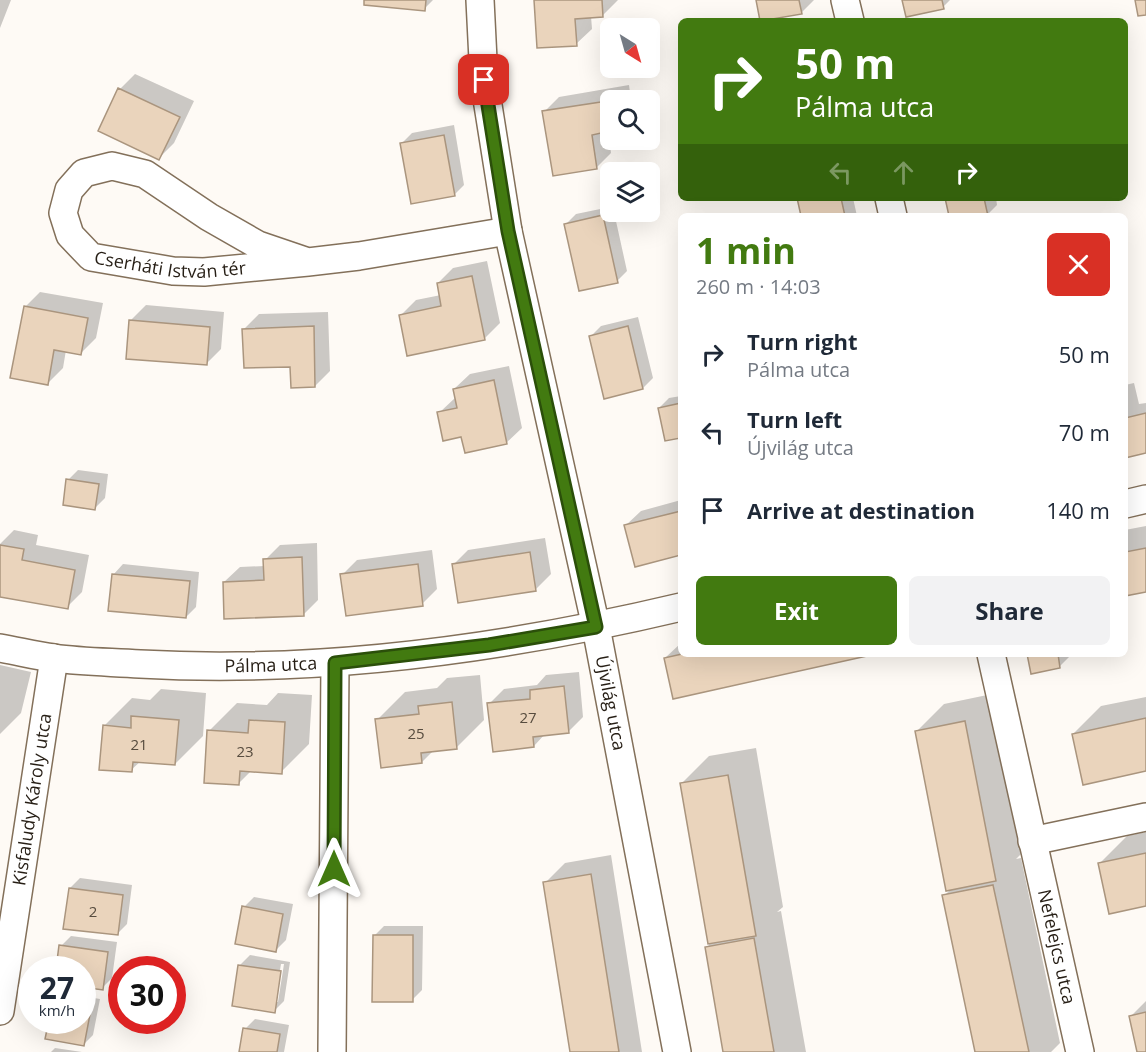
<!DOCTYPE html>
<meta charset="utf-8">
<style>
:root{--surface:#fff;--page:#f2f2f3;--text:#1f2937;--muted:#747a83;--accent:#427a10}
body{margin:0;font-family:"Open Sans",sans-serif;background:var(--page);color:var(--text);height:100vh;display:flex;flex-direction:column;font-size:22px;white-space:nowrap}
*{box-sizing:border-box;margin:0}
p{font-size:20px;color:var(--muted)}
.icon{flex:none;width:33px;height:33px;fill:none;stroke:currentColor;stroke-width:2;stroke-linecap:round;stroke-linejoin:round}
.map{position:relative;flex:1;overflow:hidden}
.drawer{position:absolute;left:678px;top:213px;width:450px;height:444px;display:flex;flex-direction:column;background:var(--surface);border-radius:9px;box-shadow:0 6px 24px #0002}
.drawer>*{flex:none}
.top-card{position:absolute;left:678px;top:18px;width:450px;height:183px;border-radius:9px;box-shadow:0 6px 24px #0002;background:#427a10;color:#fff;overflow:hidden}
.needle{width:39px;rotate:143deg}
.tools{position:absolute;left:600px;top:18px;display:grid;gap:12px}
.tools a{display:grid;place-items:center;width:60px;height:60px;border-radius:9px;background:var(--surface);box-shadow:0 6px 24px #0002;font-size:30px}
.speed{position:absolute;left:18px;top:956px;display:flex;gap:12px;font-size:30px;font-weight:700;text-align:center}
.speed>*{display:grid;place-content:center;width:78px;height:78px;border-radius:50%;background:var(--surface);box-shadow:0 6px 24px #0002;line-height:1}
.speed small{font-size:15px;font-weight:400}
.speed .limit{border:9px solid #d22;background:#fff;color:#111}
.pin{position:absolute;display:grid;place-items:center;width:51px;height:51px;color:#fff;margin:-26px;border-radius:12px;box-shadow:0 3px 9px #0006}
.me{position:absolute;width:66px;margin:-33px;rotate:0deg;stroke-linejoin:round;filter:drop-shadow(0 0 4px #0008)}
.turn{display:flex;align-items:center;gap:21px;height:126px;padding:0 18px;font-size:27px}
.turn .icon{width:78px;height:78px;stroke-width:2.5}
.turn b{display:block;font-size:42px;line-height:51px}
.lanes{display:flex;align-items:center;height:57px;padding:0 18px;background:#0003;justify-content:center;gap:30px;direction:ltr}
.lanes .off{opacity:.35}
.round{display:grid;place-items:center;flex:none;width:63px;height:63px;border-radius:9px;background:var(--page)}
.summary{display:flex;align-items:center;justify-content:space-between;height:102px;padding:0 18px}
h1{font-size:36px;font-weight:700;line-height:45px;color:var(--accent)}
.action{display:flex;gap:12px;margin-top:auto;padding:12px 18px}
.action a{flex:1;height:69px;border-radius:9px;background:var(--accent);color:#fff;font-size:24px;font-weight:700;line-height:69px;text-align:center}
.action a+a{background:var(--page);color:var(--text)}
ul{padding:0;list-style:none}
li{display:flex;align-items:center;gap:18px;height:78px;padding:0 18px}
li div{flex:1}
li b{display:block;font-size:22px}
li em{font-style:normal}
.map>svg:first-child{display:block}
</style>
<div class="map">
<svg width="1146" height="1052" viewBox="0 0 1146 1052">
<rect width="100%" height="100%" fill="#fefaf5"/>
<path fill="#0003" fill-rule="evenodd" d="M0,0h11l-11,28z
M366,0h67l-9,9z
M535,0h83l-15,15 -12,1 1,13 -16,15z
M758,0h56l-13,13z
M904,0h46l-7,7z
M970,18l1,3h-12z
M135,74l59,27 -20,42 -15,15 -39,-69z
M629,85l2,15h-21v30h-2l3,23 -15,15 -52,-56 15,-15z
M454,125l10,60 -10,10 -52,-52 10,-10z
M799,198h54l4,18h-54z
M947,198h49l1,7 -10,10 -36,1z
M610,207v5h4l13,59 -10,10 -51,-57 10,-10z
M487,261l13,62 -16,16 -83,-24 15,-15 25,-5 -3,-12 15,-15z
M40,292l63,11 -7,35 -15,15 -15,-3 -3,18 -15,15 -23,-76z
M146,305l78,7 -3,37 -15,15 -76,-43z
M328,312l2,59 -15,15 -23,-21 -48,-36 15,-15z
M638,317l15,61 -10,10 -52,-52 10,-10z
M509,366l13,62 -16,15 -43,-8 -24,-22 17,-16 -2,-8 16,-15z
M1134,383l5,21 7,-1v48l-21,5v-71z
M681,396v40l-22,-28 10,-10z
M78,470l30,4 -3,24 -10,10 -27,-28z
M681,500v54l-56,-28 16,-15z
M1146,526v64l-21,4v-64z
M14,530l24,5 -2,10 53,10 -7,37 -15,15 -67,-12v-51z
M545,538l6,36 -15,15 -83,-24 15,-15z
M317,543l1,57 -15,15 -79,-33 16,-15 25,-1v-6l15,-15z
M432,550l5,39 -15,15 -80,-29 15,-15z
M123,564l76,8 -3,35 -10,10 -73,-42z
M681,643v11h188l-204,4z
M1028,654h41l1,2 -10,10z
M0,665l31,7 -10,41 -21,21z
M579,672l4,45 -15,15 -23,2 -11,12 -45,-42 15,-15 33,-4 9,-10z
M480,675l4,45 -28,28 -22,2 -12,12 -45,-42 28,-28 32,-4 10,-10z
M161,689l45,4 -3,43 -28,28 -34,-3 -10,9 -27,-44 28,-28 18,2z
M278,693l34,2 -3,49 -28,28 -30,-1 -12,12 -30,-52 28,-28 30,2z
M992,694l31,158 -7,7 5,-1 39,185 -9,9h-74l-33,-156 8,-8 -36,-156 28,-28z
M1146,697v72l-73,-35 28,-28z
M756,748l27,159 -6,5 4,-1 25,141h-81l-18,-105 2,-2 -28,-161 28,-28z
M1146,832v73l-47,-41 28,-28z
M611,855l31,197h-70l-27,-169 20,-20z
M80,878l52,7 -5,39 -10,10 -47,-46z
M254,897l39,7 -7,36 -10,10 -32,-43z
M384,926h39l-1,64 -10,10 -38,-64z
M71,936l46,6 -5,36 -10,10 -20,-19h-24l3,-23z
M250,955l40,7 -6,39 -10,10 -40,-6 6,-40zM281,964h3l-6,38h-3z
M82,996l18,3 -7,36 -10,10 -33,-25h32z
M1146,1001v51h-8l-7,-36z
M255,1019l34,6 -5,27h-43l4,-23z
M55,1048l27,4h-31z"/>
<path fill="#ead4bc" stroke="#aa957e" stroke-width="1.5" d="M364,0h62l-1,11 -61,-6z
M534,0h68l1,17 -28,2 2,27 -40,2z
M756,0h43l3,14 -42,7z
M902,0h40l2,9 -38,8z
M1135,0h11v15l-8,1z
M118,88l62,29 -21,43 -61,-29z
M610,100v31l-18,4 5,34 -44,7 -11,-65 72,-11z
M444,135l11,61 -44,8 -11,-61z
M797,198h44l4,18h-44z
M945,198h39l4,18h-39z
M603,215l15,68 -39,8 -15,-67z
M472,276l13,64 -78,16 -8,-41 42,-9 -4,-23z
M24,306l64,12 -7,37 -27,-5 -6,35 -38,-7z
M129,320l81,7 -3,38 -81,-6z
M314,326l1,61 -24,1 -1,-21 -46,1 -2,-39z
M628,326l15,63 -39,10 -15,-63z
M494,380l13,64 -42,9 -4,-16 -18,4 -6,-29 20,-4 -4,-19z
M681,403v35l-16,3 -7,-33z
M1146,413v40l-21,5v-40z
M66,479l33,5 -4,26 -32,-5z
M681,511v44l-46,12 -11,-42z
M0,545l24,4 -2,11 53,10 -7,39 -68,-12z
M1146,548v44l-21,4v-44z
M530,552l6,39 -78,12 -6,-39z
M302,557l2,59 -80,3 -1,-37 41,-2 -1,-21z
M418,564l5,42 -77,10 -6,-42z
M112,574l78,7 -4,37 -78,-7z
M682,654h194l-203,45 -9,-41z
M1027,654h31l2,14 -29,6z
M564,686l5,47 -36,4 1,10 -41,5 -6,-49 43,-4v-9z
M452,702l5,47 -36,4 1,10 -41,5 -6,-49 44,-5 -1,-8z
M131,716l48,4 -4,45 -42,-3 -1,10 -33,-2 4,-45 28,3z
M1146,718v53l-63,14 -11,-51z
M249,720l36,2 -3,52 -42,-3 -1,14 -35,-2 3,-53 41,3z
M965,721l31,160 -50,10 -31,-160z
M728,775l28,161 -48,8 -28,-161z
M1146,853v53l-37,8 -11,-51z
M591,874l28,178h-49l-27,-170z
M993,885l36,167h-54l-33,-157z
M69,888l54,7 -5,40 -55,-6z
M242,906l41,8 -7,38 -41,-8z
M373,935h40v67h-41z
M754,938l20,114h-51l-18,-105z
M59,945l49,7 -5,38 -21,-3v-18h-26z
M238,965l43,6 -6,42 -43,-7z
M82,1007l9,2 -7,37 -39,-7 4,-19h33z
M1146,1012v40h-9l-8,-36z
M243,1028l37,6 -3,18h-38z"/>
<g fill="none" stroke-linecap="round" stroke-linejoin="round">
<g stroke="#83705a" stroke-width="30">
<g id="street">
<path id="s1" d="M480,0l4,80 24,151 88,396 81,425"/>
<path d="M845,0l5,21"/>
<path d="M889,198l4,18"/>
<path id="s2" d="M308,262l-50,-17 -49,-28 -64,-43 -33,-8 -28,7 -15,17 -6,23 7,22 21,22 82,14 31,1 104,-10 51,-6 149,-25"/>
<path d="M1125,504l21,-5"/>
<path id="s3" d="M0,648c18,3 36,8 54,10 28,4 57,4 86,6 182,10 364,-15 541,-57"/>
<path id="s4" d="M991,654l89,398"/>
<path d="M1032,841l114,-24"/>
<path id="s5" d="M0,1011l54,-353"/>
<path d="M332,1052l3,-389"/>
</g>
</g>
<use href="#street" stroke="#fff" stroke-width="27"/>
</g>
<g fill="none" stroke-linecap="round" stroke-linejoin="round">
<g stroke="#2b4f0a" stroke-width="15">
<path id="route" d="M334,869l1,-206 154,-18 107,-18 -88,-396 -24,-151"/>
</g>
<use href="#route" stroke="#427a10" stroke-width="10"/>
</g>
<g text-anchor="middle" stroke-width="4.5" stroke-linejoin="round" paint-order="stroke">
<g font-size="15" fill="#574c3f">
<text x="528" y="723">27</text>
<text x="416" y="739">25</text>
<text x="139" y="750">21</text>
<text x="245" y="757">23</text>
<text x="93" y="917">2</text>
</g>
<g font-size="18" fill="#261e15" stroke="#fff">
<text dy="6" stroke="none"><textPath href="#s2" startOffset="429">Cserháti István tér</textPath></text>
<text dy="6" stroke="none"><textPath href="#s3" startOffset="272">Pálma utca</textPath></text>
<text dy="6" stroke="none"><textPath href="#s1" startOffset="716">Újvilág utca</textPath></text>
<text dy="6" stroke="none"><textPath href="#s5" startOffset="214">Kisfaludy Károly utca</textPath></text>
<text dy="6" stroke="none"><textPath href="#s4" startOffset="300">Nefelejcs utca</textPath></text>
</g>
</g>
</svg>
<div class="tools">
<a><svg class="needle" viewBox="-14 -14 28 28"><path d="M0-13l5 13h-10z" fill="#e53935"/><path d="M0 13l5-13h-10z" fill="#747a83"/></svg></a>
<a><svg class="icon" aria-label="search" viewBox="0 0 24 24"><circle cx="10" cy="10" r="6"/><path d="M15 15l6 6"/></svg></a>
<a><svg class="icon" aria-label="layers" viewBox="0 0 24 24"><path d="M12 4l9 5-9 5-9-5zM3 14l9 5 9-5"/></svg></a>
</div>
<div class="speed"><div>27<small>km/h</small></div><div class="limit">30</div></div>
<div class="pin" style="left:484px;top:80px;background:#d93025"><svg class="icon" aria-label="arrive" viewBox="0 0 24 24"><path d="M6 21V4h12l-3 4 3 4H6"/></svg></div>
<svg class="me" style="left:334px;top:869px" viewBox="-20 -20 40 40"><path d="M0-17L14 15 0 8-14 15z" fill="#427a10" stroke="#fff" stroke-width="4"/></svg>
<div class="top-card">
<div class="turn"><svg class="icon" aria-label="right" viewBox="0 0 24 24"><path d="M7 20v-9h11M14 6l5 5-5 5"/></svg><div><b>50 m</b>Pálma utca</div></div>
<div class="lanes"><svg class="icon off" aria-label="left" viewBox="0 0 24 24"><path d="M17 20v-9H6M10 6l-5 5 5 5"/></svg><svg class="icon off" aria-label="ahead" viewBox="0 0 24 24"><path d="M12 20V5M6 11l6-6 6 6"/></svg><svg class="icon" aria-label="right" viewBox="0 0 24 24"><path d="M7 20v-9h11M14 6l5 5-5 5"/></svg></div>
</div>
<section class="drawer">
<div class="summary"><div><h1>1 min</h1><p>260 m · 14:03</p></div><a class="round" style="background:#d93025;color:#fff"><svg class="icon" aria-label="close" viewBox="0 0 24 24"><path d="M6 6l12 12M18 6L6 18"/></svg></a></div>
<ul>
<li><svg class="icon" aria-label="right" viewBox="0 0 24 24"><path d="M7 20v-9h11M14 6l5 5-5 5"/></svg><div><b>Turn right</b><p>Pálma utca</p></div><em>50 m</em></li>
<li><svg class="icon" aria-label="left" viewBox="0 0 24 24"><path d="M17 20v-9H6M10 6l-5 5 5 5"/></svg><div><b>Turn left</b><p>Újvilág utca</p></div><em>70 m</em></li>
<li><svg class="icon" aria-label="arrive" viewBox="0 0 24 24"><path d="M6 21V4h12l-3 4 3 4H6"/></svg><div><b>Arrive at destination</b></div><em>140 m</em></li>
</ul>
<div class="action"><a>Exit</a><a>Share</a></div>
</section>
</div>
